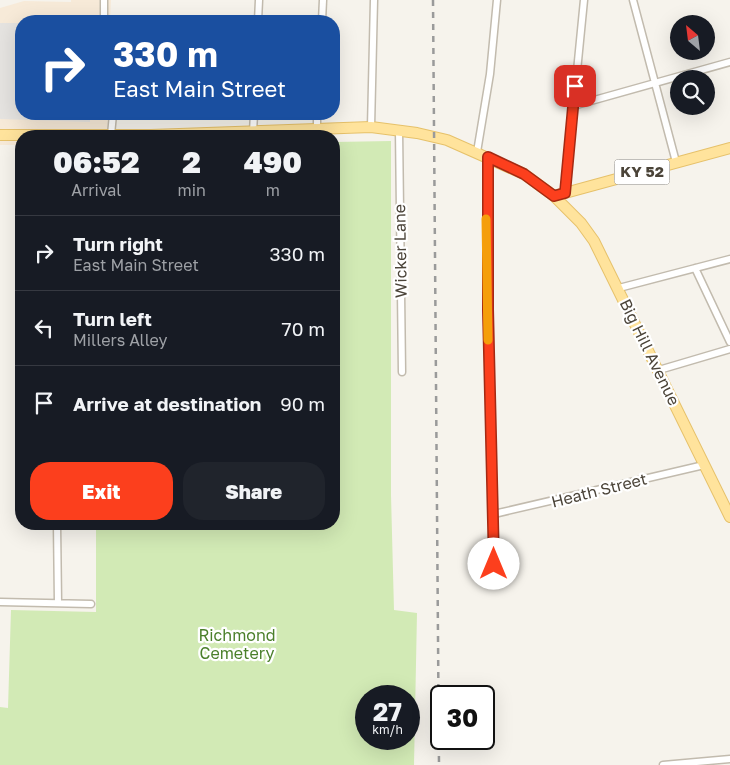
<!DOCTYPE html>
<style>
:root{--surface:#171b24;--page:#20242c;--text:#f1f3f6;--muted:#9ea1a6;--line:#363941;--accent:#fc3f1d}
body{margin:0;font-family:"Golos Text",sans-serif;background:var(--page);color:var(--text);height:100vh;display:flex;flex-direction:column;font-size:19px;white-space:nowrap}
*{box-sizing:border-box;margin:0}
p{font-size:16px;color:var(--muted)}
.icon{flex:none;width:28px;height:28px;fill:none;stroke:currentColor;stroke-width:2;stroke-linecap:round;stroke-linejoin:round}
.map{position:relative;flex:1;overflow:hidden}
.panel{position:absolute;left:15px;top:130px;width:325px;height:400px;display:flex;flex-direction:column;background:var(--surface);border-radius:20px;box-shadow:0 5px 20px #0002}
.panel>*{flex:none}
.banner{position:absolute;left:15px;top:15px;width:325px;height:105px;border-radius:20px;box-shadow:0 5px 20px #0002;background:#1a4fa0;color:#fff;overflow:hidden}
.needle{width:32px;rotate:332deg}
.controls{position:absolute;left:670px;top:15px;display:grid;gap:10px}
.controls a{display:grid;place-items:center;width:45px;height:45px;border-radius:50%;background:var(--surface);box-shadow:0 5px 20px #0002;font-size:25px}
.speed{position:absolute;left:355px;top:685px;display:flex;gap:10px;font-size:25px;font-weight:700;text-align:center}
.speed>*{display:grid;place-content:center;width:65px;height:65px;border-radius:50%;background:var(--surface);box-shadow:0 5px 20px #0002;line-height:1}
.speed small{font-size:12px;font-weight:400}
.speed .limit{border:2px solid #111;border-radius:8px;background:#fff;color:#111}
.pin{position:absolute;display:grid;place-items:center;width:42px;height:42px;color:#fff;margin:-21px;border-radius:10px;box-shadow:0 2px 8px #0006}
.me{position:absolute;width:55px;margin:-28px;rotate:0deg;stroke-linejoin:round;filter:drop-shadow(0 0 4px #0008)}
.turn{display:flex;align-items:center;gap:18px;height:105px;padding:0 15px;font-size:22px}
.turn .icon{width:65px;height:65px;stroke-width:2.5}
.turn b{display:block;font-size:35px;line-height:42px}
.eta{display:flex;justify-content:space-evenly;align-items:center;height:85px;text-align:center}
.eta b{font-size:30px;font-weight:800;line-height:35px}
.cta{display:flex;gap:10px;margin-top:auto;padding:10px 15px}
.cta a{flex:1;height:58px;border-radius:20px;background:var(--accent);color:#fff;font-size:20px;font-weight:800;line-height:58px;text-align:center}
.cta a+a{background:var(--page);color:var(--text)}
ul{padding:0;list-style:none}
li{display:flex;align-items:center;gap:15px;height:75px;padding:0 15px;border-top:1px solid var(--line)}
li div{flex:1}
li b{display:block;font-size:19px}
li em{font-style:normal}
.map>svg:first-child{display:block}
</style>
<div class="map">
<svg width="730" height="765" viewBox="0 0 730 765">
<rect width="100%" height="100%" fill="#f6f3ec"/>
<path fill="#f7ead8" d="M71,0h40l-1,21h-89v93h87l-1,22h-86v9h-21v-137l24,-7 47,1z"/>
<path fill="#d2eab5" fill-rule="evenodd" d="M391,141v354l3,115 23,3 -3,152h-414v-58l8,1 3,-98 85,2v-88h238v-382zM366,696h43v43h-43z"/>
<path fill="#e5e3e0" d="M0,23h21v91h69v8l-90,-3z"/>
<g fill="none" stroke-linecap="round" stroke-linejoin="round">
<g stroke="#c2bbae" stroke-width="9">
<path id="minor" d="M633,0l43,162
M104,21v-21
M258,21l1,-21
M322,21l1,-21
M573,106l157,-44
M371,127l3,-127
M317,128v-14
M399,130l3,242
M253,132l1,-18
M111,135l2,-21
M477,152l13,-78 7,-74
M488,157l-1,152 7,255
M565,193l19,-193
M695,268l35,74
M619,288l111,-29
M659,370l71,-21
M494,514l210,-49
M57,524l1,79
M0,602l91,2
M663,765l67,-6"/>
</g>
<g stroke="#e6c16a" stroke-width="12">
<path id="primary" d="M0,135h151l220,-8 46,6 30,7 77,34 30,22 27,27 13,18 136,276
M554,196l176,-48"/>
</g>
<use href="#minor" stroke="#fff" stroke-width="6"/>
<use href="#primary" stroke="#ffe39c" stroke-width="10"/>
<path stroke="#9a9a9a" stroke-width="2.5" stroke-dasharray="6 6" stroke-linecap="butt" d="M433,0l6,765"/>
</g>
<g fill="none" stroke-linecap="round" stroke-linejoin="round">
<g stroke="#a42913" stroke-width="12">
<path id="route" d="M494,564l-6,-255v-152l36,17 30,22 11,-3 10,-107"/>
</g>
<use href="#route" stroke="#fc3f1d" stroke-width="9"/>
<path stroke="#f59e0b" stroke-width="9" d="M486,219l2,121"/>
</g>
<g text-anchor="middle" stroke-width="4.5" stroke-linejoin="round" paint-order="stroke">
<rect fill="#fff" stroke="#817c74" stroke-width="1" x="614.5" y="159.5" width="55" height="25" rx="4"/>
<g font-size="15" font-weight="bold" fill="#4b4439">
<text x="642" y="177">KY 52</text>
</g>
<g font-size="16" fill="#4b4439" stroke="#fff">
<text transform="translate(400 251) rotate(-91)" y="6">Wicker Lane</text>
<text transform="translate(650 352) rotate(64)" y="6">Big Hill Avenue</text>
<text transform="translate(599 490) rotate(-14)" y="6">Heath Street</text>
</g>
<g font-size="16" fill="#4a7f2a" stroke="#fff">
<text x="237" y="641">Richmond<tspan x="237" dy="18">Cemetery</tspan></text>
</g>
</g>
</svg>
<div class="controls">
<a><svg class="needle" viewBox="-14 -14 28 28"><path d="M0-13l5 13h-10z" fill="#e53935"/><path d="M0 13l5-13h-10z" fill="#9ea1a6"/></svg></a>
<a><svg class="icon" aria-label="search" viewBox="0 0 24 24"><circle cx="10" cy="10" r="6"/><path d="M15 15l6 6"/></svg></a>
</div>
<div class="speed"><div>27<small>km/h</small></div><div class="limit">30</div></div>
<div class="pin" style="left:575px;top:86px;background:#d93025"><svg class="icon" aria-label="arrive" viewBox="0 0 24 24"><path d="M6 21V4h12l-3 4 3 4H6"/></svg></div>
<svg class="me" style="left:494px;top:564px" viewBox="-20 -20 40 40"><circle r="19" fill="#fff"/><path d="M0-13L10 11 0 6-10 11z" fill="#fc3f1d"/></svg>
<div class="banner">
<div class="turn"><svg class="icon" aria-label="right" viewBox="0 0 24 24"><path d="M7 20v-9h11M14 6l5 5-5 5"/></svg><div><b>330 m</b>East Main Street</div></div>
</div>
<section class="panel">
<div class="eta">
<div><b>06:52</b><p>Arrival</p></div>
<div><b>2</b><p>min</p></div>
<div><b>490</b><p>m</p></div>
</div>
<ul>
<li><svg class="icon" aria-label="right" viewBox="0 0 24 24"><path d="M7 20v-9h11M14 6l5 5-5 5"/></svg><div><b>Turn right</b><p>East Main Street</p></div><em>330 m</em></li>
<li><svg class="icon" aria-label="left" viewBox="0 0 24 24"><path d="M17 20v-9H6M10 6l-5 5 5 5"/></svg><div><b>Turn left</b><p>Millers Alley</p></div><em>70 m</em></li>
<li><svg class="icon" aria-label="arrive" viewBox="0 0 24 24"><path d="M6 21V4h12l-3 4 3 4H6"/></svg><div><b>Arrive at destination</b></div><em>90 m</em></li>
</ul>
<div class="cta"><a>Exit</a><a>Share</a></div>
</section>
</div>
